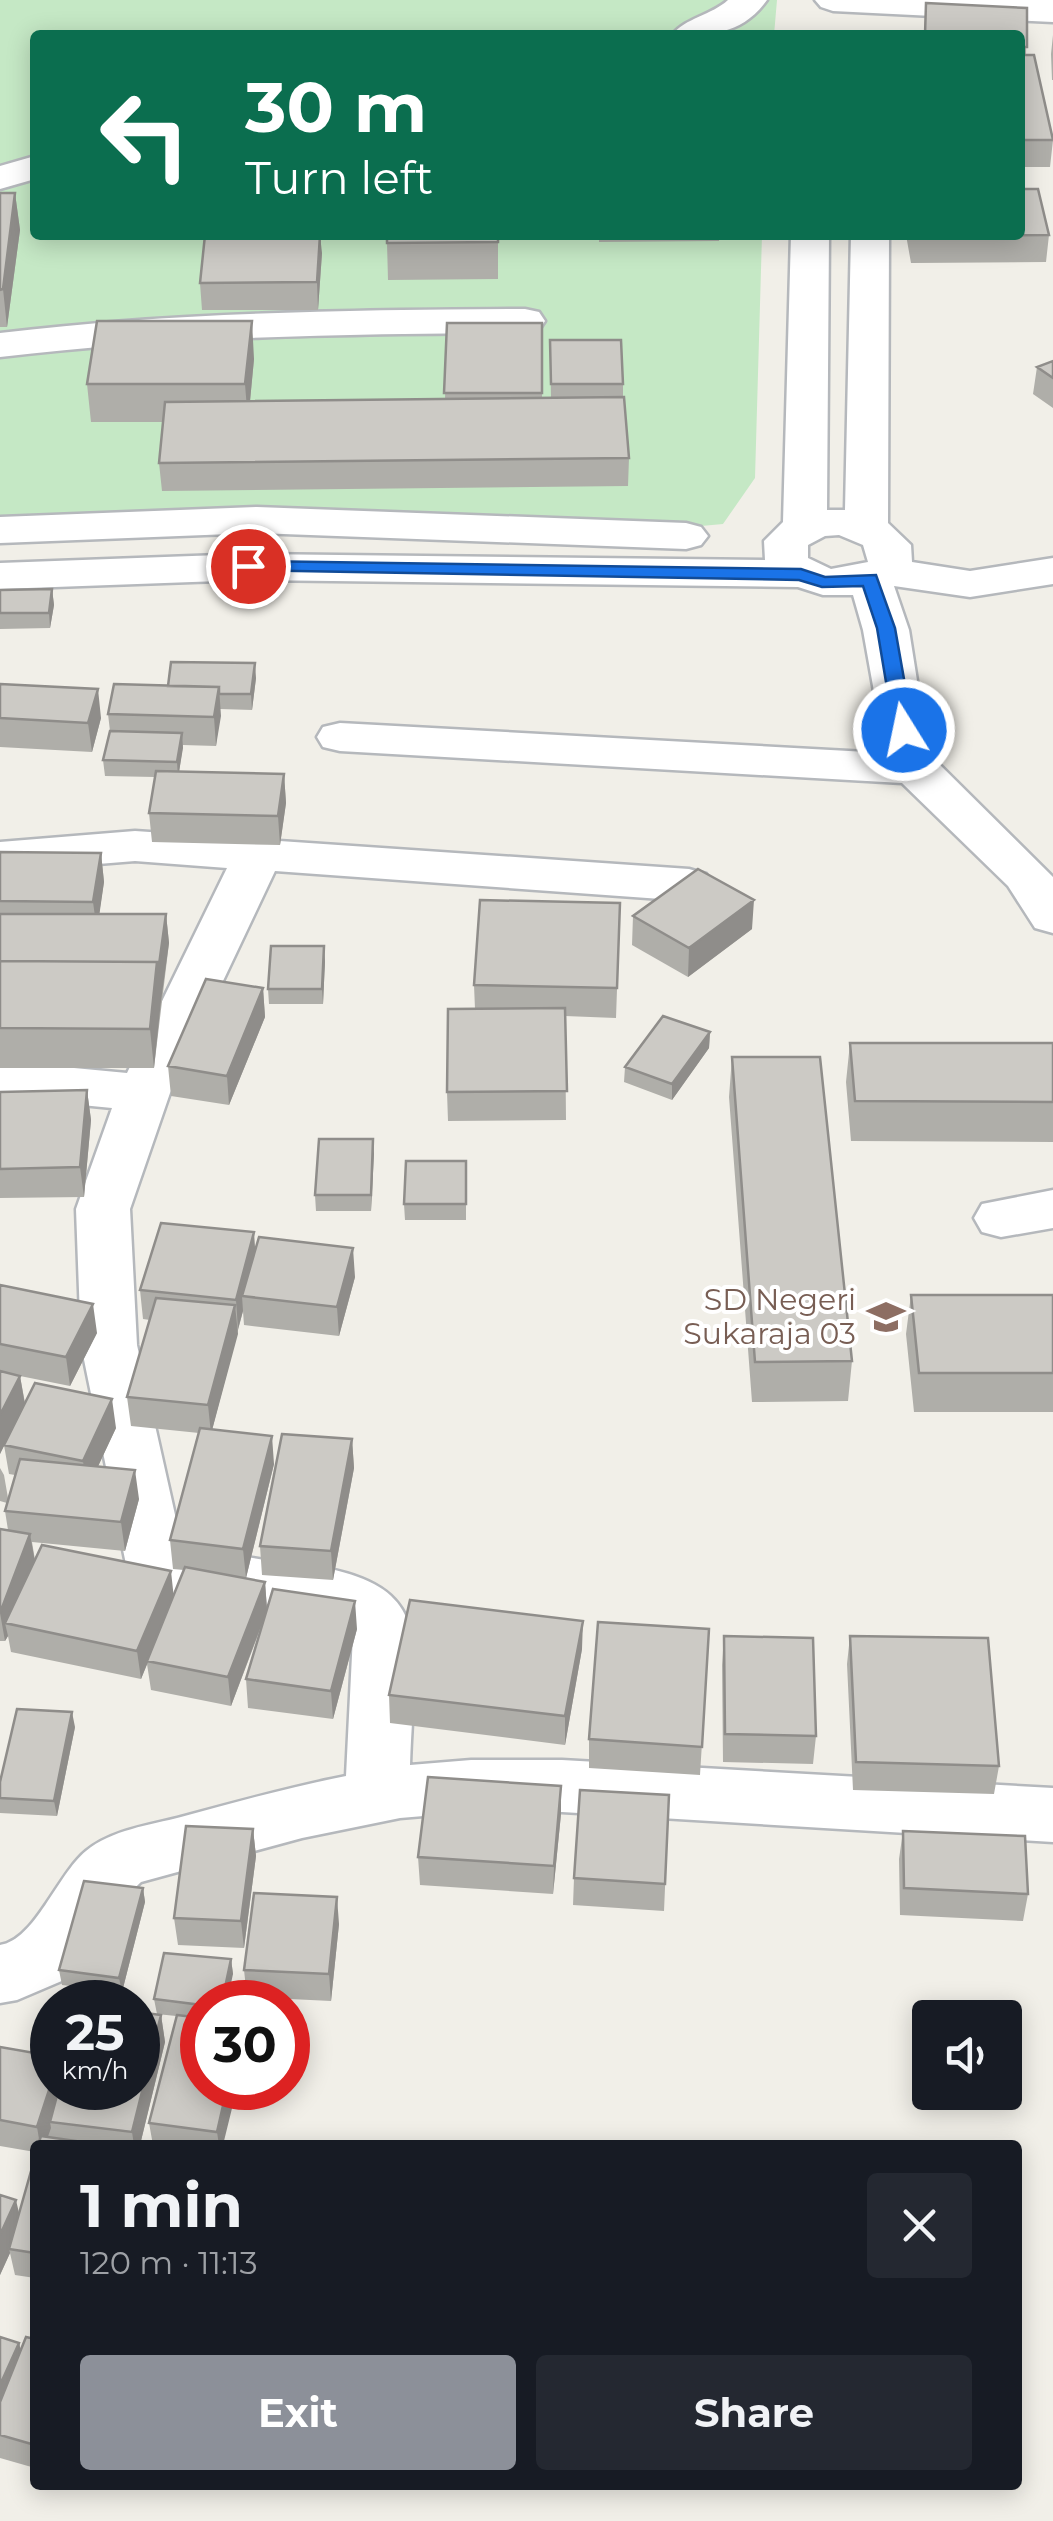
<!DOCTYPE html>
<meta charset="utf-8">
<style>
:root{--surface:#171b24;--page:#242831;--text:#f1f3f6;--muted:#9ea1a6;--accent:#8c9099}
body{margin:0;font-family:Montserrat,sans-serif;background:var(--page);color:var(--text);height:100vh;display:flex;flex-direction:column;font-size:38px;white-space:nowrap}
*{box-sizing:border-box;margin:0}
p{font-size:32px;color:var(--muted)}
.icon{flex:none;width:55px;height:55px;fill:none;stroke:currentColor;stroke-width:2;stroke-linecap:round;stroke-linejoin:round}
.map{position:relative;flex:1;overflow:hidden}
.sheet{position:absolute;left:30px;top:2140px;width:992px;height:350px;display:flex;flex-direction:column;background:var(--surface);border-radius:10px;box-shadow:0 5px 25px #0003}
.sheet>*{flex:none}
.banner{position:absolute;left:30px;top:30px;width:995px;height:210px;border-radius:10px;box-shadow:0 5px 25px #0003;background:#0b6e4f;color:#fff;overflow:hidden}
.controls{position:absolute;left:912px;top:2000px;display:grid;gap:20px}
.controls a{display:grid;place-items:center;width:110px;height:110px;border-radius:10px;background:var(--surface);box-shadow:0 5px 25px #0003;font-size:50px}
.speed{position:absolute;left:30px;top:1980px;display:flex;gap:20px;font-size:50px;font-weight:700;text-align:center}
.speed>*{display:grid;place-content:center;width:130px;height:130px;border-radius:50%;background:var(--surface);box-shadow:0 5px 25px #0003;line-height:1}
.speed small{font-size:25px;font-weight:400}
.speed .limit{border:15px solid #d22;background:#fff;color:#111}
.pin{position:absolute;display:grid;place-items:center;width:85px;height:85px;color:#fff;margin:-42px;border:5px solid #fff;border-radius:50%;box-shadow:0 2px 10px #0007}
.me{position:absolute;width:110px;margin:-55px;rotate:350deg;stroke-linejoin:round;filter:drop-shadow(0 0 8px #0008)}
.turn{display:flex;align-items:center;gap:35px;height:210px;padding:0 50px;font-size:45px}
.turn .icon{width:130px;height:130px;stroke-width:2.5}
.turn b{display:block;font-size:70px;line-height:85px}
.round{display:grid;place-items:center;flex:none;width:105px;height:105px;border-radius:10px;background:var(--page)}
.headline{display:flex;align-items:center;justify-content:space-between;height:170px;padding:0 50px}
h1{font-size:60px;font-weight:700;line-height:75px}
.cta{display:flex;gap:20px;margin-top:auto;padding:20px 50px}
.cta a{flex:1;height:115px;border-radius:10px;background:var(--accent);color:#fff;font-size:40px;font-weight:700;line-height:115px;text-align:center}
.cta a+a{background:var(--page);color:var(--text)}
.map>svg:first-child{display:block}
</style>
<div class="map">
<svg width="1053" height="2521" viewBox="0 0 1053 2521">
<rect width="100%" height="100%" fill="#f1efe8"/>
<path fill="#c5e8c5" d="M0,0h777l-3,35h-739v200h727l-7,243 -32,46 -109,10 -614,-4z"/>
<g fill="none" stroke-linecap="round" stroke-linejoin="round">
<g stroke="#b5b8bc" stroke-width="5">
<path id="minor" d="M728,0h39c-25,35 -56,35 -95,35 13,-17 40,-20 56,-35z
M815,0h238v22l-220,-11 -12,-4z
M35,156v23l-35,10v-23z
M791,235h38l-2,275h18l6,-275h38l-1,288 23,22 1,17 58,9 83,-13v26l-83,13 -76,-11 15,44 15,95 11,35 118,117v56l-18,-5 -27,-42 -106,-103 -562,-32 -17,-4 -6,-10 6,-10 17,-4 545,30 -22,-123 -10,-35h-30l-25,-8 -551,-7 -247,9v-26l247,-9 518,6 -1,-19 19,-19zM839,535l24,10 5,17 -37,7 -23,-11v-13l17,-9z
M525,309l14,3 6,9 -6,9 -14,3c-176,1 -350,3 -525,24v-24c175,-21 349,-23 525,-24z
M257,507l429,16 15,4 7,9 -7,9 -15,4 -429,-16 -257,10v-26z
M135,831l554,38 17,5 8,11 -8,11 -17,5 -414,-30 -105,222 -40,116 7,136 47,210c28,-7 70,5 99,7 159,16 131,73 127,203l61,-5h91l491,28v54l-491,-30h-91l-71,6 -98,20 -161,44 -31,30 -46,68 -47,20 -17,3v-58c35,-5 57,-70 86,-94 25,-21 64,-26 95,-34 55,-15 109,-30 165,-41l7,-141c-20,-33 -124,-31 -163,-34 -19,-7 -34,-4 -53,-10l-9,-17 -47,-229 -5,-136 36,-101 -112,-11v-36l127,12 100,-205 -92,-7 -135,11v-30z
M1053,1190v38l-52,9 -19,-5 -8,-14 8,-14z"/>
</g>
<use href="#minor" fill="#fff" fill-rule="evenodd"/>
</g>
<path fill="#afaea9" d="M926,3l101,5 -1,47h8l19,85 -3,27h-30v-132h-96z
M1053,35v45h-1l-1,-26z
M0,193h15l5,37 -13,97h-7z
M498,235v44l-110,1 -1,-37z
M599,235h120v6l-120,1z
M906,235h143l-3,27 -135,1z
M322,253l-4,57h-116l-2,-27z
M447,323h95v75h9l-1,-58 73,44v13l6,61 -1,28 -466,5 -3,-28 4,-41h-72l-4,-38 167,-25 -4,42 195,-2z
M1053,361v47l-20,-14 4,-27z
M52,589l2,16 -4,23 -50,1v-39z
M256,678l-4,32 -32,-1 -4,37 -33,-1 -4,27 105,2 2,29 -6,42 -128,-3 -3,-29 6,-36 -50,-1 -2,-16 7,-29 -2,-17 60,-28z
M0,684l101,34 -9,34 -92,-5z
M0,852l101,1 3,29 -5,32h67l3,29 -15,125h-154z
M620,903l-4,115 -51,-2 1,104 -118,1 -1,-29 28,-83 -1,-24z
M633,916l119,13 -64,48 -56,-32z
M325,961l-2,43h-54l-1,-15z
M263,988l2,29 -36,88 -58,-9 -3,-30z
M710,1032l-1,16 -37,52 -48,-18 1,-15z
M850,1043h203v99l-202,-1 -5,-59z
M732,1057l120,304 -4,40 -96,1 -23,-305z
M87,1090l4,30 -7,77 -84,1v-106z
M373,1139l-2,72h-55l-1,-16z
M466,1161v59h-61l-1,-16z
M255,1249l100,28 -16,59 -95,-11 -1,-14 -31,119 62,34 -28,114 19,4 2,26 90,21 -24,90 -85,-11 -2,-29 17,-57 -32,84 -80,-16 -4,-26 -6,15 -130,-27 -3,-16 -3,5h-5v-112l8,1 -3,-19 2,-8 -7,-2v-33l4,7 4,23 7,-23 -6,-1 -5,-29 -4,9v-169l97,48 -27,53 -50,-10 5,27 91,25 -18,38 41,33 -14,52 -93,-9 3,18 139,35 10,-25 -11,-1 -3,-29 29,-107 -68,-7 -4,-29 23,-77 -7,-1 -3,-29z
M911,1295h142v117h-139l-8,-78z
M352,1439l2,29 -21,112 -71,-5 -2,-29z
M709,1629l-9,146 -111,-7v-29z
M724,1636l92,100 -3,28 -90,-2 -1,-97z
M850,1636l149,130 -5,28 -141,-4 -6,-126z
M582,1649l-17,96 -175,-22 -1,-28z
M75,1727l-18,89 -57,-3v-31z
M669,1795l-5,116 -91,-6 1,-27z
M561,1814l-8,80 -133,-9 -2,-28z
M253,1829l3,27 -12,92 -66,-3 -4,-27z
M903,1831l125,63 -5,27 -123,-6 -1,-56z
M143,1888l2,14 -23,90 -60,-7 -3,-15z
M339,1924l-8,77 -84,-4 -3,-27z
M231,1959l2,15 -31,28v86l21,57h-70l-4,-22 27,-107 -19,-2 -3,-15z
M161,2015l4,27 -25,103h-105v7l-35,-6v-99l52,41z
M35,2157v121l-20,-3 -5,-22 -10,22v-80l19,19z
M0,2337l19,6 2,7 14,-11v129l-35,-10z"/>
<path fill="#8f8d8a" d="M15,193l5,37 -13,97 -4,-38z
M320,235l2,18 -4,57 -1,-28z
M252,321l2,38 -6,63 -3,-38z
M52,589l2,16 -4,23 -1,-15z
M255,663l1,15 -4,32 -1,-16z
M219,687l2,29 -5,30 -2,-29z
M98,689l3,29 -9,34 -4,-29z
M182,733l1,15 -5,30 -1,-16z
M284,774l2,29 -6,42 -2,-29z
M101,853l3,29 -7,49 -4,-29z
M754,900l-2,29 -64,48 1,-29z
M166,914l3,29 -8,58 -3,-29z
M324,946l1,15 -2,43 -1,-15z
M157,962l4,39 -7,67 -4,-39z
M263,988l2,29 -36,88 -2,-29z
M710,1032l-1,16 -37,52v-16z
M87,1090l4,30 -7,77 -4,-30z
M373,1139l1,15 -3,57v-16z
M254,1232l2,30 -14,34 1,15 -5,18 -2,-29z
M353,1248l2,29 -16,59 -2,-29z
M93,1304l4,29 -27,53 -4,-29z
M235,1305l3,29 -27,100 -3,-29z
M20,1376l5,29 -25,49v-39z
M112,1399l4,29 -29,62 -4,-29z
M272,1436l2,28 -28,114 -3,-29z
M352,1439l2,29 -21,112 -2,-29z
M135,1470l4,29 -14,52 -4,-29z
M30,1534l5,28 -30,61 3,13 -3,5 -5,-28z
M171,1571l3,28 -33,80 -4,-28z
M265,1582l2,28 -36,96 -3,-29z
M355,1601l2,28 -24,90 -2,-28z
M583,1621l-1,28 -17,96v-29z
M72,1712l3,15 -18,89 -3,-15z
M561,1786v28l-8,80 1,-28z
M253,1829l3,27 -12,92 -3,-27z
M143,1888l2,14 -23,90 -3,-14z
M337,1897l2,27 -8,77 -2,-27z
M231,1959l2,15 -6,28h-5z
M161,2015l4,27 -25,103h-6l-2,-13z
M52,2081v7h13l-15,34 1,6 -6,17h-5l-3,-18z
M227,2088h10l-14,57h-4l-2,-13z
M16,2200l6,26 -13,23 1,4 -10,22v-40z
M19,2343l3,13 -22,50v-21z"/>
<path fill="#cccac5" stroke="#8f8d8a" stroke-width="2.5" d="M926,3l101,5v39h-7v-12h-95z
M1020,55h14l19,85h-33z
M1020,189h18l11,46 -135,1v-1h106z
M0,193h15l-12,96 -3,1z
M205,235h115l-3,47 -117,1z
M387,235h111v7l-111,1z
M97,321h155l-7,63h-158z
M447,323h95v70h-98z
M550,340h71l2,44h-72z
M1053,361v17l-16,-11z
M624,397l5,61 -470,5 6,-61z
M52,589l-3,24h-49v-23z
M171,662l84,1 -4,31h-32v-7l-51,-1z
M0,684l98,5 -10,34 -88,-5z
M114,684l105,3 -5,30 -106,-3z
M110,731l72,2 -5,29 -74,-2z
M156,771l128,3 -6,42 -129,-3z
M0,852l101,1 -8,49 -93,-1z
M698,869l56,31 -65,48 -56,-32z
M480,900l140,3 -3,85 -143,-3z
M0,914h166l-8,58 -1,-10 -157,-1z
M271,946h53l-2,43h-54z
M0,961l157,1 -7,67 -150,-1z
M206,979l57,9 -36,88 -59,-10z
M565,1008l2,83 -120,1 1,-83z
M663,1016l47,16 -38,52 -47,-17z
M850,1043h203v59l-198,-1z
M732,1057h88l32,304 -97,1z
M87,1090l-7,77 -80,2v-77z
M319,1139h54l-2,56h-56z
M406,1161h60v43h-62z
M161,1223l93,9 -18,68 -96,-10z
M259,1237l94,11 -16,59 -95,-11z
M0,1285l93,19 -27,53 -66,-13z
M911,1295h142v78h-134z
M156,1298l79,7 -27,100 -81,-8z
M0,1371l20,5 -20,39z
M35,1383l77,16 -29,62 -79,-16z
M200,1428l72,8 -29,113 -73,-9z
M282,1434l70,5 -21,112 -71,-5z
M20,1459l115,11 -14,52 -116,-11z
M0,1529l30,5 -30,79z
M42,1545l129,26 -34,80 -132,-28z
M185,1567l80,15 -37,95 -81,-16z
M273,1589l82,12 -24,90 -85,-12z
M410,1600l173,21 -18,95 -176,-21z
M598,1622l111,7 -7,118 -113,-8z
M724,1636l89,2 3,98 -91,-2z
M850,1636l138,2 11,128 -143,-4z
M17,1709l55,3 -18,89 -54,-3v-16z
M428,1777l133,9 -7,80 -136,-9z
M580,1790l89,5 -4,89 -91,-6z
M186,1826l67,3 -12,92 -67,-3z
M903,1831l122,5 3,58 -124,-6z
M84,1881l59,7 -24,90 -60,-8z
M254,1893l83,4 -8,77 -85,-4z
M164,1953l67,6 -9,43h-20v3l-48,-6z
M138,2012l23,3 -29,117 -82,-10 9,-34h79z
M177,2015l25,3v70h25l-10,44 -68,-9z
M0,2047l52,9v25l-15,46 -37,-7z
M41,2136l62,9h-65z
M35,2157v96l-26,-4z
M0,2195l16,5 -16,35z
M0,2337l19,6 -19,42z
M26,2337l9,2v106l-35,-10v-33z"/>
<path fill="#1a73e8" stroke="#114b97" stroke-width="2.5" d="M248,561l553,8 24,8 51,-2 19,53 18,102 -9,6 -10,-6 -17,-102 -14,-42 -41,1 -23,-7 -558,-10v-7z"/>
<defs>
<g id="school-bare" transform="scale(3)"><path d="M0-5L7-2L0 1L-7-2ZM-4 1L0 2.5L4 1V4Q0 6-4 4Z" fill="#8d6e63" stroke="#fff" stroke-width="2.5" paint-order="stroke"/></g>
</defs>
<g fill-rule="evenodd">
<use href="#school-bare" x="886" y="1317"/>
</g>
<g text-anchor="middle" stroke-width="8" stroke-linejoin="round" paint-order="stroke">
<g font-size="30" fill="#785e54" stroke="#fff" text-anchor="end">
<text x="856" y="1310">SD Negeri<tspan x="856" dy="34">Sukaraja 03</tspan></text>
</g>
</g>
</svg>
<div class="controls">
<a><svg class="icon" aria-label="sound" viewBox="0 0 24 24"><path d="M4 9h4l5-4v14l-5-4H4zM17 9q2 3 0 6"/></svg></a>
</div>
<div class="speed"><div>25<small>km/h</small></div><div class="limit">30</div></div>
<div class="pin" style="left:248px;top:566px;background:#d93025"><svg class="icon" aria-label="arrive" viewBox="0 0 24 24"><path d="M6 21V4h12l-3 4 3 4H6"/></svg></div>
<svg class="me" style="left:904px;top:730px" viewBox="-20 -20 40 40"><circle r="17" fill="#1a73e8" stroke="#fff" stroke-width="3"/><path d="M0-11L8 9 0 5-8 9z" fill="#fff"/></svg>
<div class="banner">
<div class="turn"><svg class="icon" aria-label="left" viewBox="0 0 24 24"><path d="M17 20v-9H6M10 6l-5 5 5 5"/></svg><div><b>30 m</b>Turn left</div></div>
</div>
<section class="sheet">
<div class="headline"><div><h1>1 min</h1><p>120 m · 11:13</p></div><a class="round"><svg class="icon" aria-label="close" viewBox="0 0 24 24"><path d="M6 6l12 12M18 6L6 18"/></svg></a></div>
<div class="cta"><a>Exit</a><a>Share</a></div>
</section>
</div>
